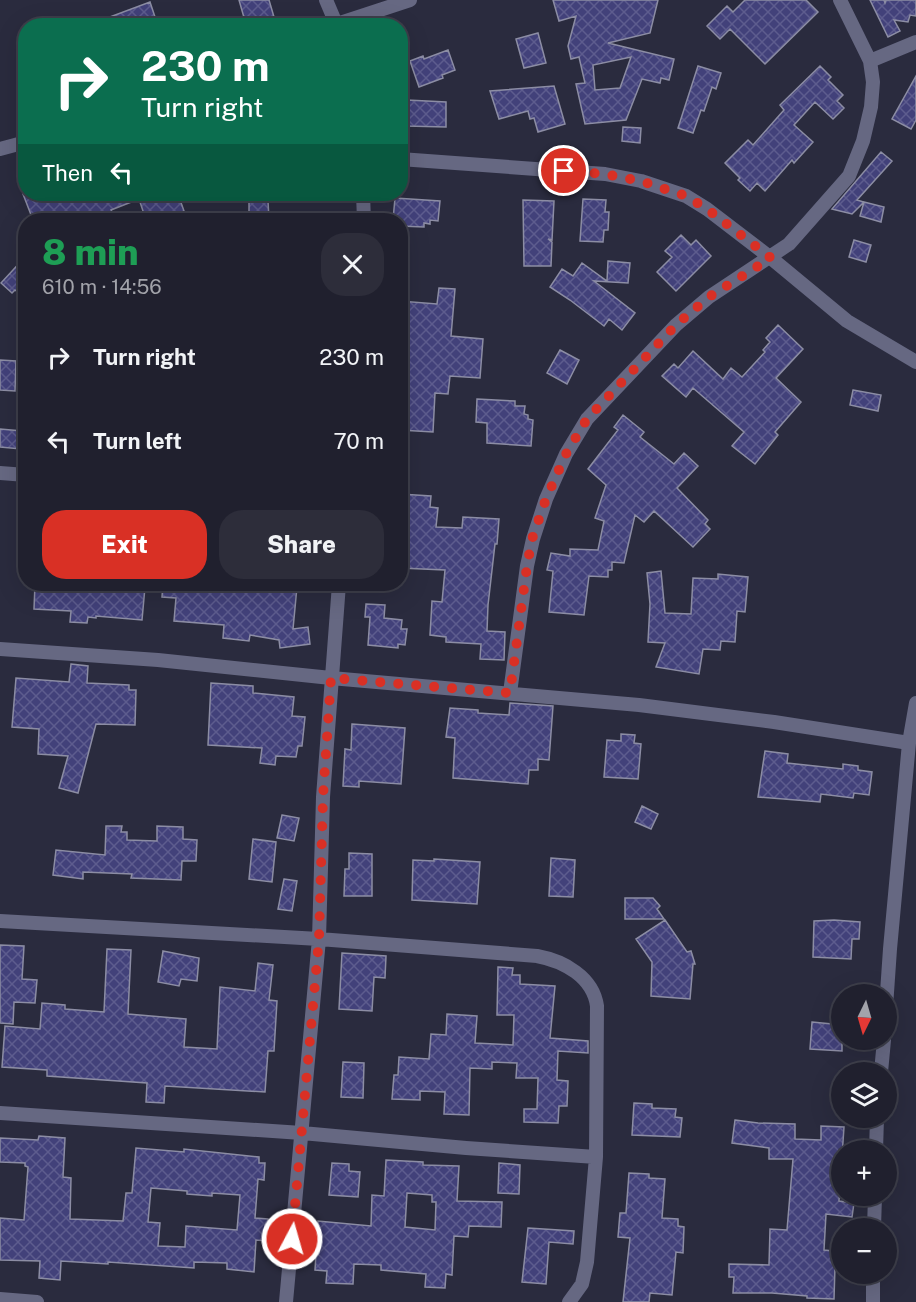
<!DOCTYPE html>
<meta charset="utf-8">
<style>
:root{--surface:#20202e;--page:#2d2d3a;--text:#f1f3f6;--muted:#a2a3aa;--line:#3d3e4a;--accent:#d93025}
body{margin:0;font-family:"Public Sans",sans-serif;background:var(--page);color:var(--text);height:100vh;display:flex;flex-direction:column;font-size:22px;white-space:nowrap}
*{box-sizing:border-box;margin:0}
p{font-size:20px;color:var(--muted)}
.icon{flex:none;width:33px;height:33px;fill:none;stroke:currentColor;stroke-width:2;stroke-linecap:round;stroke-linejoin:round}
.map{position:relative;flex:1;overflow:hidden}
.drawer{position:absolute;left:18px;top:213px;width:390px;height:378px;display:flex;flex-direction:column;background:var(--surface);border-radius:24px;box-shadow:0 6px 24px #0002,0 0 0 2px var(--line)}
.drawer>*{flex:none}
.top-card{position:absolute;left:18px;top:18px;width:390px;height:183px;border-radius:24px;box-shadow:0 6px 24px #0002,0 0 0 2px var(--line);background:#0b6e4f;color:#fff;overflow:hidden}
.needle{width:39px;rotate:185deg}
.buttons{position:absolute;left:831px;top:984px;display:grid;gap:12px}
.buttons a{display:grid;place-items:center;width:66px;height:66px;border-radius:50%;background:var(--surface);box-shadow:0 6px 24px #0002,0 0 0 2px var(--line);font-size:30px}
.pin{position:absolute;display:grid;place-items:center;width:51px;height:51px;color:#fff;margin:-26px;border:3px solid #fff;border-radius:50%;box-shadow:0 2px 6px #0007}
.me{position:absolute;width:66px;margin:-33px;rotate:6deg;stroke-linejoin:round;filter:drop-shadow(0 0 4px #0008)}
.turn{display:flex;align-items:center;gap:21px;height:126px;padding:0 24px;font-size:27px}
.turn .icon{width:78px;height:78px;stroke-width:2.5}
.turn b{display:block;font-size:42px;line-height:51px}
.then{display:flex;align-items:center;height:57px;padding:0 24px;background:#0003;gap:12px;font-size:22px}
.round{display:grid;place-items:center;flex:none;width:63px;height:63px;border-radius:24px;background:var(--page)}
.summary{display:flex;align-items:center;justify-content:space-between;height:102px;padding:0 24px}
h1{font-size:36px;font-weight:800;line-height:45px;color:#1e9e55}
.button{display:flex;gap:12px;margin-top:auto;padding:12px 24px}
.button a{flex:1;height:69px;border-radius:24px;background:var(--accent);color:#fff;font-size:24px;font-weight:800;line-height:69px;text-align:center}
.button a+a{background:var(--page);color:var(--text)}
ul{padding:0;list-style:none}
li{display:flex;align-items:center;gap:18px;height:84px;padding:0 24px}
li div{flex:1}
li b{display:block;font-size:22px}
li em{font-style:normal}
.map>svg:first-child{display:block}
</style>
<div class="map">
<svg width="916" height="1302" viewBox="0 0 916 1302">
<defs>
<pattern id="building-cross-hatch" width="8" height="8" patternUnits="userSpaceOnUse" patternTransform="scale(1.5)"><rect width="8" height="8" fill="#42417a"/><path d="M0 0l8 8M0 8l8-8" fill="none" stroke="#5d5c8e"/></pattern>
</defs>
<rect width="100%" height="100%" fill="#2a2b3e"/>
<path fill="url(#building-cross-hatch)" stroke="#8c8da4" stroke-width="1.5" fill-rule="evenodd" d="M239,0h30l5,17 -22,6 -1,-4 -6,2z
M553,0h105l-8,33 -42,10 66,16 -5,21 -8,-2 -1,5 -18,-4 -16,41 -41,4 -9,-40 9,-1 -6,-26 -8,2 -3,-13 8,-30 -17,5zM631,57l-11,31 -25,2 -2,-25z
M745,0h61l12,12 -53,52 -35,-35 -10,10 -13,-13 20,-20 6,6z
M870,0h14l1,3 1,-3h30v16l-6,-1 -2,7 -14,-2 6,11 -12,6z
M150,2l8,24h-67v-2z
M538,33l8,30 -22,5 -8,-29z
M448,50l7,20 -13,5 1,3 -24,9 -9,-26 13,-5 1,3z
M698,66l23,7 -5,16 -4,-2 -8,24 -3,-1 -8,23 -15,-5z
M820,66l11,11 -3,3 15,15 -6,6 7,7 -11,11 -18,-17 -21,23 19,17 -19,21 -2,-3 -27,31 -8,-8 -7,8 -12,-11 2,-2 -15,-15 23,-23 5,5 31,-35 -4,-5z
M916,76v44l-5,9 -19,-10z
M554,86l11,38 -27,8 -4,-14 -4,1 -2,-8 -29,8 -9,-28z
M407,100l39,2v25l-40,-1z
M623,127l18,1 -1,15 -18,-2z
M881,152l11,9 -35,39 7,2 -12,12 -20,-5z
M23,194h155l6,17 -14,5 1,4h-25l-7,-21 -28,11 2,4 -7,3 2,3h-75z
M395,198l45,3 -2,20 -8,-1v4l-6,-1v4l-24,-1v-6h-7z
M583,199l23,1 -1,12h4l-1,18h-4l-1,12 -23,-1z
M523,200l31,1 -2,39 -4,-1 4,3 -1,24h-27z
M268,201l1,19h-20v-18z
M864,202l20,5 -3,15 -21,-6z
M681,235l10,10 5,-5 15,16 -35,35 -19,-19 15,-15 -7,-6z
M854,240l17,5 -5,17 -17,-5z
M26,256v43l-11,-9 -3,3 -11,-10z
M608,261l22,2 -2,20 -34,-2 41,32 -13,17 -13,-11 -5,7 -34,-26 -20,-13 12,-18 11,7 9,-13 25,18z
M439,288l16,1 -4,47 32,3 -3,39 -30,-2 -2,18 -13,-1 -2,39 -33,-2v-129l37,3z
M778,325l25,24 -27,29 25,24 -26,30 3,3 -23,29 -23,-18 12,-14 -51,-44 -7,9 -24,-21 12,-12 4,4 15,-17 30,28 8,-11 11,9 23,-25 -2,-2 7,-8 -4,-4z
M560,350l19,10 -12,24 -20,-11z
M0,360l16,1 -1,30 -15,-1z
M853,390l28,5 -3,16 -28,-6z
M477,399l38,2v5h10l-1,8 4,1v4l5,1 -2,26 -44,-3v-20l-11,-1z
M623,415l21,17 -4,5 34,27 10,-11 14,13 -21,22 31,32 -3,4 5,5 -17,18 -39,-36 -10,11 -9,-7 -11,48 -12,-1v8h-4v7l-19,-1 -5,39 -35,-3 4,-41 -6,-1 4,-17 19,3v-7l28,1 6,-29 -9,-3 11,-33 -18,-16 30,-39 -4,-3z
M0,429l22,2 -1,18 -21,-2z
M400,494l31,2 -1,11 8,1 -2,19 26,1 1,-11 36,2 -2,25h-2l-7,61 -1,26 18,1 -1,28 -24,-1 1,-15 -35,-2v-5l-16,-2 2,-34 10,1 3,-32 -45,-2z
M661,571l4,42 26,1 2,-36 25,1v-5l30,3 -3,35 -8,-1 -2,31 -14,-1 -1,9 -17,-1 -4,25 -43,-7 9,-24 -17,-1 2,-38 -3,-31z
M35,584h64l46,3 -3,33 -46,-4v2l-8,-1 -1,6 -17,-1 1,-11 -37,-2z
M163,584l41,1v1l34,4 1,-4 24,3 1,-5 33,3 -4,42 15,-2 2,17 -30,4 -1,-8 -29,-5 -1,6 -26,-3 1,-13 -50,-4 2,-23 -14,-1z
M366,604l19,1 -1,13 18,2 -1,9h6l-2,16 -7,-1v4l-30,-3 2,-28h-5z
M71,664l17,2 -1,17 42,2v5h7l-1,35 -39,-1 -18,69 -19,-5 9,-32 -30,-2 1,-25 -27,-2 4,-49 53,4z
M211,683l42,3v7l41,4 -2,19 13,1 -3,29h-4l-2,11 -20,-1 -1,9 -15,-2 2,-15 -54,-3z
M510,703l43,3 -4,54 -11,-1v11h-9l-1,14 -75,-6 2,-40 -9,-1 4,-29 28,2v3l31,2z
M352,724l53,4 -4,56 -42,-3v6l-16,-1 2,-37 6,1z
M621,734l14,1 -1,8 7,1 -3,35 -34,-2 3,-37 14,1z
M765,751l23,3 -1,9 56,6v-5l15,2v4l14,2 -3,23 -15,-2 -1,5 -32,-4 -1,8 -62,-5z
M642,806l16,8 -7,15 -16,-7z
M282,815l17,3 -5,23 -17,-3z
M106,826h16l-1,6h6v8l30,1v-15l26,1v12l14,1 -1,21h-14l-1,19 -50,-2 1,-4 -49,-2v7l-30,-4 3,-25 49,5z
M253,839l23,3 -4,40 -23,-3z
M349,853l23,1v42h-28l1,-27h4z
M551,858l24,2 -2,37 -24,-1z
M434,859l46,3 -3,42 -65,-4 1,-40 21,1z
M284,879l13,2 -5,30 -14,-2z
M625,898h28l7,8 -3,3 7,10h-39z
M665,920l22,32 4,-1 4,13h-2l-3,35 -39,-3 1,-34 -16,-23z
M834,920l26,2 -1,17h-7l-1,20 -38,-2 1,-36z
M0,945l24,1 -2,33 15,1 -2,23 -21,-1 -1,22 -13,-1z
M107,949l24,1 -3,64 58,5 -2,28 33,2 3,-62 35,4 3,-28 15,2 -4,35 8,1 -3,50h-6l-3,41 -100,-6 -1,17 -18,-1 1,-19 -100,-7v-6l-45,-3 3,-41 35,3 2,-26 23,2v4l39,3z
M163,951l36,7 -2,23 -16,-2 -2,7 -21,-4z
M342,953l44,3 -1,22 -11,-1 -2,34 -33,-2z
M498,967l15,1 -1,7h8v9l35,2 -5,52 38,3v12l-30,-2 -1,29 11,1 -1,25h-8l-1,17 -34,-1v-13h13l1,-31h-22l1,-15 -25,-1v7l-22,-1 -1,47 -25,-1 1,-22 -25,-1v9l-28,-1 2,-24h4l1,-18 30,2 2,-25 15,1 1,-21 30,2 -2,27 38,2 1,-30h-17z
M812,1022l30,3v26l-32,-2z
M343,1062l21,1 -1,35 -22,-1z
M634,1103l18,1v4l24,1 -1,8 7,1 -2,19 -48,-2z
M735,1120l23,3 37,1v15l26,1v-14l23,1 -5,74 15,2 -2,14 -26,-3 -2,36 18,2v15l-7,-1 -1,33 -27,-1v-2l-35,-3h-39l1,-16h-5v-13l40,1 1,-36 17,1 6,-71h-24v-11l-37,-5z
M39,1136l26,2 -2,39 8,1 -1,41 53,2 3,-28h6l4,-45 48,4v-3l75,8v6h6l-1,17 -6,-1 -3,39 13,1 -2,22 -10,-1 -2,32 -27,-3v-6l-33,-1v6l-86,-6v2l-47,-3 -1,19 -21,-2 1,-17 -40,-1v-42l24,2 4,-53 -3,-1v-3l-25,-1v-24l38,2zM151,1188l36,3v3l25,2v-3l28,2 -3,35 -51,-4 -1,21 -27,-1 2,-23 -12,-1z
M386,1160l37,2v3l36,1 -2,35 45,1 -1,25 -32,-1 -1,11 -14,-1 -2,39 -6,-1 -1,14 -20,-1 1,-13 -45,-4v-5l-27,-1 -1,20 -27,-1 1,-12 -12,-1 3,-49 53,5 1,-31 12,1zM407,1193l25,2v7h4l-1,28 -30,-3z
M332,1163l17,1v7l11,1 -2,25 -29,-2z
M499,1163l21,2 -1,29 -21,-1z
M629,1173l20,1v4l16,1 -3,39 16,1v7l6,1 -1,26 -7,-1 -4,43 -22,-2 -1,9h-26l7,-64 -12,-1 2,-24h6z
M528,1228l46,3 -1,13 -24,-2 -3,42 -24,-2z"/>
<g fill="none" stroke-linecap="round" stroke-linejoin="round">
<path stroke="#666882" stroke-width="14" d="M326,0l11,26
M331,26l79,-26
M870,61l46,-19
M0,149l26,-7
M400,159l205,15 36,7 45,15 21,13 64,49 76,63 69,41
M363,194l1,26
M0,473l26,2
M0,649l158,11 173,18 308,27 135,17 135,21
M510,693l17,-127 6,-27 13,-40 20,-45 21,-35 89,-94 33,-28 80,-53 60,-68 14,-35 8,-34 2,-25 -3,-21 -30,-61
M0,921l319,18 218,17c27,5 56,21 60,50l-1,151 -9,105 -5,22 -13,18
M886,1007l4,-58 19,-206 7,-40
M881,1072l3,-32
M0,1113l302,20 164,15 130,9
M876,1150l1,-32
M874,1228l1,-32
M0,1299l37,3
M286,1302l33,-363 4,-142 16,-213
M873,1302v-28"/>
</g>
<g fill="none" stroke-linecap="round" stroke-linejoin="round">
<path stroke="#d93025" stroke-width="10" stroke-dasharray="0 18" d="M292,1239l27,-300 4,-142 8,-119 179,15 17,-127 5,-27 14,-40 20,-45 21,-35 89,-94 33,-28 62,-39 -64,-49 -21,-13 -45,-15 -37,-7 -40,-3"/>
</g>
</svg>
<div class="buttons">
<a><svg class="needle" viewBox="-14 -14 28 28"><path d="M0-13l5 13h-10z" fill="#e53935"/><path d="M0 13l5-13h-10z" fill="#a2a3aa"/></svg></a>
<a><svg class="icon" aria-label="layers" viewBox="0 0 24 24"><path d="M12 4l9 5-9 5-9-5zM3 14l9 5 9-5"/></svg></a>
<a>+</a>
<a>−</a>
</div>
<div class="pin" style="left:564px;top:171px;background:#d93025"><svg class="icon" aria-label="arrive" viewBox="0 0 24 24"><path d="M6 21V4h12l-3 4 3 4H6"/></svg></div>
<svg class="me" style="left:292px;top:1239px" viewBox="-20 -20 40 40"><circle r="17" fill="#d93025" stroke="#fff" stroke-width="3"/><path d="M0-11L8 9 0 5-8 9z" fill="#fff"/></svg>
<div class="top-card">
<div class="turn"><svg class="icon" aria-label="right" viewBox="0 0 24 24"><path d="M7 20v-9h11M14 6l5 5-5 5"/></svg><div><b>230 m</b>Turn right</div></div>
<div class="then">Then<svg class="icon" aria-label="left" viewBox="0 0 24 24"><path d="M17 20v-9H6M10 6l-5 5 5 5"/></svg></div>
</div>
<section class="drawer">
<div class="summary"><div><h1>8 min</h1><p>610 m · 14:56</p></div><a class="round"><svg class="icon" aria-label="close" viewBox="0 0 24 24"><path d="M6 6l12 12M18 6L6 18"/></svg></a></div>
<ul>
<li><svg class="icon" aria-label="right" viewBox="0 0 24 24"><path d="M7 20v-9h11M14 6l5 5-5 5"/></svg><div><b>Turn right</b></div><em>230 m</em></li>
<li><svg class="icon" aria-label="left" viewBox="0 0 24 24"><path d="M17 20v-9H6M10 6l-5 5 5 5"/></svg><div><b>Turn left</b></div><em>70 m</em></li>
</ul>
<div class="button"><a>Exit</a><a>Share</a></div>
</section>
</div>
